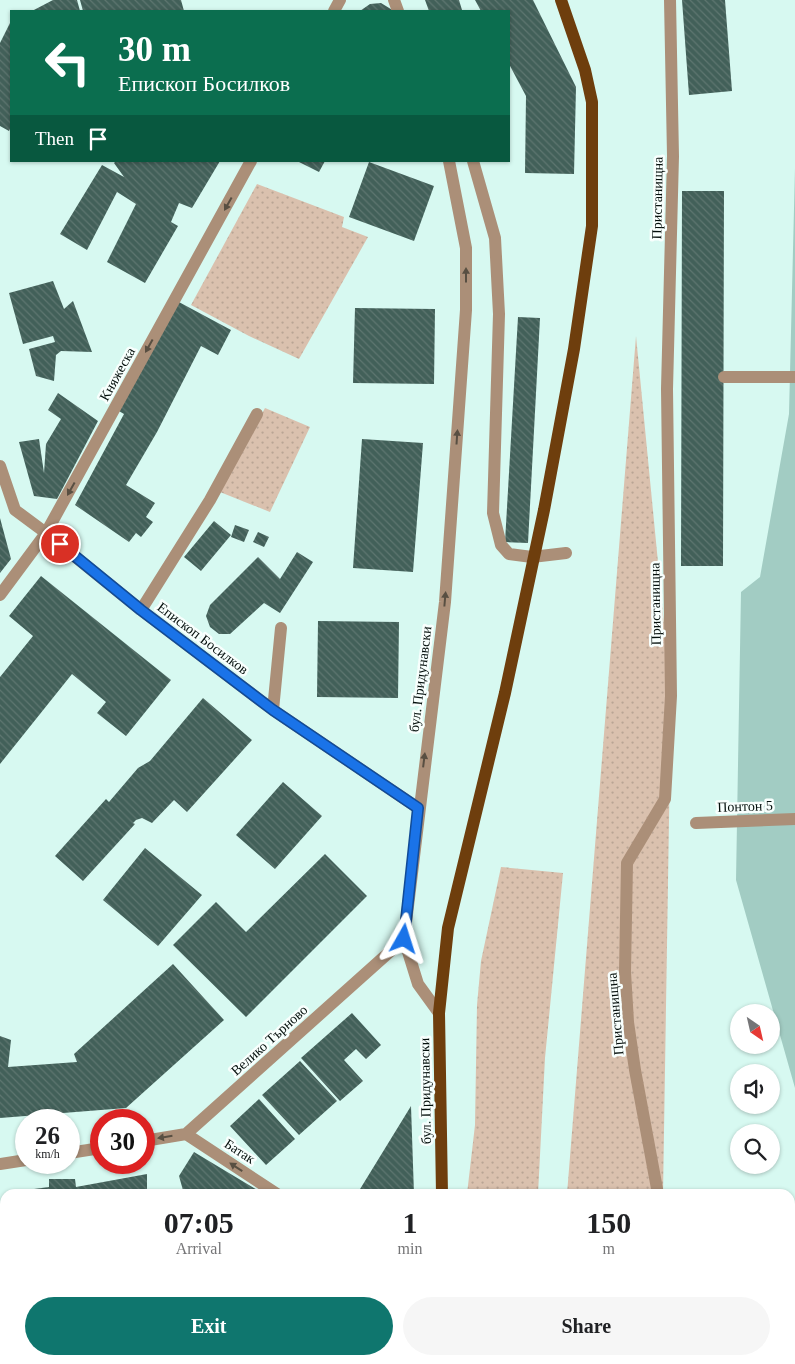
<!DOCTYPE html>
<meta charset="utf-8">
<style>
:root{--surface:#fff;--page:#f6f6f6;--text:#202124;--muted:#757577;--accent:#0f766e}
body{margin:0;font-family:"Times New Roman",serif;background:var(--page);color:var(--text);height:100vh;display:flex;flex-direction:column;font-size:19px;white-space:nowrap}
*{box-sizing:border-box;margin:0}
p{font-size:16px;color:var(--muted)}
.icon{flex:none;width:28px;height:28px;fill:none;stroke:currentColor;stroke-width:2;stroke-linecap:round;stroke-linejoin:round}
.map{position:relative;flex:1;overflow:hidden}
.sheet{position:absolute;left:0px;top:1189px;width:795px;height:176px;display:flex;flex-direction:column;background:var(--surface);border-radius:15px 15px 0 0;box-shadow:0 1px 4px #0004}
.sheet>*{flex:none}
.banner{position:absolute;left:10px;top:10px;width:500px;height:152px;border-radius:0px;box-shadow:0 1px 4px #0004;background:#0b6e4f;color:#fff;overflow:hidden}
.needle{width:32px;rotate:146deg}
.fabs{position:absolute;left:730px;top:1004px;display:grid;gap:10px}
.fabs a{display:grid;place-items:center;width:50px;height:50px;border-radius:50%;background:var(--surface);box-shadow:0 1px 4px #0004;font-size:25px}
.speed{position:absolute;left:15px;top:1109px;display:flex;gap:10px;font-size:25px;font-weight:700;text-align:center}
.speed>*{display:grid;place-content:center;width:65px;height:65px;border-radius:50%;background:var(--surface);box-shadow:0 1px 4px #0004;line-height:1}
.speed small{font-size:12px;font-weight:400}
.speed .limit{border:8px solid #d22;background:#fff;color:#111}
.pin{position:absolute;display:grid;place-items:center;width:42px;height:42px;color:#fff;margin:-21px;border:2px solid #fff;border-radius:50%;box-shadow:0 1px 5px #0007}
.me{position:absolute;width:55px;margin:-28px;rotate:6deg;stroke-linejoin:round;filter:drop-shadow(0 0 4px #0008)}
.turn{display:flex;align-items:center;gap:18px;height:105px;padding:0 25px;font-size:22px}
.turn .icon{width:65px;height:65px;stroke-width:2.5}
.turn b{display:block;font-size:35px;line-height:42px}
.then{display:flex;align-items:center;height:48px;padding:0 25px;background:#0003;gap:10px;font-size:19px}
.eta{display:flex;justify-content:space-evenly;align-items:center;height:85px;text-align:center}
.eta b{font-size:30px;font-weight:800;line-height:35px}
.action{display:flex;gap:10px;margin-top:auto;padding:10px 25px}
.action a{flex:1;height:58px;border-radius:30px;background:var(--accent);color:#fff;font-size:20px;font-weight:800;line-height:58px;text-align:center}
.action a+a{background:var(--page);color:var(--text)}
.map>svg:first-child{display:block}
</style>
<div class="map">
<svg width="795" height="1364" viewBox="0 0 795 1364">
<defs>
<pattern id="grass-dots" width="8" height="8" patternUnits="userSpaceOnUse" patternTransform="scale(1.25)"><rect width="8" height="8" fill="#dac1ae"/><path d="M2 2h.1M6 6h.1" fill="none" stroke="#b9a594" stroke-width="1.8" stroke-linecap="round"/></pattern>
<pattern id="building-back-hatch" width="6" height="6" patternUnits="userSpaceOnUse" patternTransform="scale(1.25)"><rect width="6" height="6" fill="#426059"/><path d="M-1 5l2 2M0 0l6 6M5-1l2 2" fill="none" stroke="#5e7670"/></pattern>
</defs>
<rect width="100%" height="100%" fill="#d7f9f1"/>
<path fill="url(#grass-dots)" d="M257,184l87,33 -2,10 26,10 -69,122 -50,-23 -58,-31z
M636,336l35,360 -8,498h-96z
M265,408l45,19 -40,85 -50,-20z
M501,867l62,6 -18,185 -7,136h-71l8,-69 2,-120 4,-44z
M454,1360h76l-1,4h-75z
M554,1360h106v4h-107z"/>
<path fill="#a2ccc3" d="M795,168v920l-59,-208 5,-288 19,-15 29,-163z
M795,1305v59h-59v-4h54v-53z"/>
<path fill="url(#building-back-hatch)" d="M53,0h24l3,11h-48z
M80,0h101l3,11h-101z
M425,0h34l3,10 -33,1z
M475,0h58l43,87 -2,87 -49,-1 1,-77 -17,-32v-53h-28z
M682,0h43l7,91 -43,4z
M381,3l13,8h-34l10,-7z
M11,21v106l-2,4 -9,-5v-83z
M116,161h104l-28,47 -13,-5 -8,19 7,4 -33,57 -38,-21 29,-58 -19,-12 -30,58 -27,-16 42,-69 22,12 -10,-14z
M297,161h28l-6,11z
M369,162l65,24 -20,55 -65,-24z
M682,191h42l-1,375h-42z
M53,281l11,28 9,-8 19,51 -31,-1 -5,4 -2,26 -18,-5 -7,-27 26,-7 -2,-6 -30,8 -14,-51z
M177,301l54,29 -13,25 -17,-9 -44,86 -31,53 29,18 -9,14 7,5 -12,15 -5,-4 -7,9 -54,-37 49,-91 -7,-4z
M355,308l80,1 -1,75 -81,-1z
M518,317l22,1 -12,225 -23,-1z
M58,393l40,28 -41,78 -23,-3 -15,-54 20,-3 5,34 2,-29 15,-25 -13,-9z
M362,439l61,4 -10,129 -60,-4z
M0,518l11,41 -11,14z
M214,521l17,14 -30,36 -17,-14z
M235,525l14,5 -5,12 -13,-5z
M258,532l11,5 -5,10 -11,-5z
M297,552l16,10 -33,51 -16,-10 -34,31h-11l-9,-7 -4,-11 4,-11 48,-48 22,22z
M41,576l130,104 -45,56 -29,-23 9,-11 -34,-28 -72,90v-87l33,-41 -24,-20z
M318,621l81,1 -1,76 -81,-1z
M203,698l49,42 -65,72 -13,-12 -22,23 -10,-5 -6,2 -3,3 2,1 -52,57 -28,-25 51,-57 3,3 29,-34 12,-7z
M283,782l39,34 -47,53 -39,-34z
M145,848l57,47 -44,51 -55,-46z
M325,854l42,42 -121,121 -73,-72 43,-43 30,30z
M173,964l51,56 -98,88 -126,10v-82l11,4 -3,27 69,-5 -3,-8z
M352,1013l29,32 -15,14 -10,-10 -12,11 19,21 -23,20 -39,-43z
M300,1061l37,40 -38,34 -37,-40z
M259,1099l36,40 -29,26 -36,-39z
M411,1106l3,88h-57z
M194,1152l70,42h-80l-5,-18z
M147,1174v20h-116l3,-5 15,-2v-8h26l1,8z
M0,1316l5,4v19l-5,6z
M25,1360h49l6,4h-57z
M285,1360h16l6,4h-24z"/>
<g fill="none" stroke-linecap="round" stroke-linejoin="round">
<path stroke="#ab8f78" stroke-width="12" d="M394,0l4,11
M334,11l6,-11
M473,161l22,77 4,76 -6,199 8,32 8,9 23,3 34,-4
M724,377h71
M0,466l15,44 31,23 95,77 132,100 145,98
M0,595l46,-62 205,-372
M141,610l69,-110 47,-86
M273,710l8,-82
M696,823l99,-4
M439,1013l-21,-29 -14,-45 41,-337 21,-292v-62l-17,-87
M186,1134l91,60
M144,1141l42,-7 218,-195
M69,1153l32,-5
M0,1164l26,-4
M658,1194l-23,-124 -7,-48 -3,-50 2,-109 38,-64 6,-103 -4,-307 6,-233 -3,-156
M0,1268l5,3
M142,1360l7,4
M670,1364v-4"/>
<path stroke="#6e3e0d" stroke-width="12" d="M442,1194l-3,-181 9,-85 57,-235 39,-183 30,-161 18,-123v-124l-7,-32 -24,-70
M434,1364l1,-4"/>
</g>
<defs><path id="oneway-solid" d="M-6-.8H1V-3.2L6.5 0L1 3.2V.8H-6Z" transform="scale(1.25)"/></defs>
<g fill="#584f42">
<use href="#oneway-solid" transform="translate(228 204) rotate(119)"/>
<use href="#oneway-solid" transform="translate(466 275) rotate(-90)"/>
<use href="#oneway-solid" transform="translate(149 346) rotate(119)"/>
<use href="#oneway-solid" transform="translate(457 437) rotate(-86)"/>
<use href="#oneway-solid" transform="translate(71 489) rotate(119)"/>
<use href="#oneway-solid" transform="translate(445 599) rotate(-85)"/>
<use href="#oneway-solid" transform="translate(424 760) rotate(-83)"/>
<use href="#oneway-solid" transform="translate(165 1137) rotate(171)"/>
<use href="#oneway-solid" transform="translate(236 1167) rotate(-147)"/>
</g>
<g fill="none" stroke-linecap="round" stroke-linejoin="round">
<g stroke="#114b97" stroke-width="12">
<path id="route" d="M60,544l81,66 132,100 145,98 -14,131"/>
</g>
<use href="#route" stroke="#1a73e8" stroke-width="9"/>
</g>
<g text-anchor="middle" stroke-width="5" stroke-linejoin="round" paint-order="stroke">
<g font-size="14" fill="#040f0c" stroke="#f8fffd">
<text transform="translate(657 198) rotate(-89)" y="5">Пристанищна</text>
<text transform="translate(117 374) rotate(-61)" y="5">Княжеска</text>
<text transform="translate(655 604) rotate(-91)" y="5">Пристанищна</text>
<text transform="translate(203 638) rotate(37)" y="5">Епископ Босилков</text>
<text transform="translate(420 679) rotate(-83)" y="5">бул. Придунавски</text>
<text transform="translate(745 806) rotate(-2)" y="5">Понтон 5</text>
<text transform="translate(615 1014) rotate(-95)" y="5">Пристанищна</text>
<text transform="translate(269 1040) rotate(-42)" y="5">Велико Търново</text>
<text transform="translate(425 1091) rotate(-91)" y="5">бул. Придунавски</text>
<text transform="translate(240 1151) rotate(33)" y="5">Батак</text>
</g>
</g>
</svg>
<div class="fabs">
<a><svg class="needle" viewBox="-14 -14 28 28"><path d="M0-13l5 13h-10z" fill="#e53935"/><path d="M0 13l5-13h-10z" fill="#757577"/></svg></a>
<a><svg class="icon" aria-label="sound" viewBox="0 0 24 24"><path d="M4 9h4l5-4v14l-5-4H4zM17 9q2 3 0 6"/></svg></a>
<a><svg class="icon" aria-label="search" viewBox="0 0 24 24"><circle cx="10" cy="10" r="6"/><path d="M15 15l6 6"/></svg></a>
</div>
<div class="speed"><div>26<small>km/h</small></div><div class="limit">30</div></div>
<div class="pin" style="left:60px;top:544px;background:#d93025"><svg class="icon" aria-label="arrive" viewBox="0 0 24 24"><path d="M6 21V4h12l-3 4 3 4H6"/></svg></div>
<svg class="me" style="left:404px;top:939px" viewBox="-20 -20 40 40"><path d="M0-17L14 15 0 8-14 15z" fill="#1a73e8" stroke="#fff" stroke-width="4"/></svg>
<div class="banner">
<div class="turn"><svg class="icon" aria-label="left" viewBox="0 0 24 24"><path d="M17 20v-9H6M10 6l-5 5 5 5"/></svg><div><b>30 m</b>Епископ Босилков</div></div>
<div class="then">Then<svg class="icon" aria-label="arrive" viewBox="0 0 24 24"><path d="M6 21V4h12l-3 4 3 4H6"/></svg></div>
</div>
<section class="sheet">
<div class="eta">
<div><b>07:05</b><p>Arrival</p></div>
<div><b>1</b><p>min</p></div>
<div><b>150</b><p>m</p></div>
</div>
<div class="action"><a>Exit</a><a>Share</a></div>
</section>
</div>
